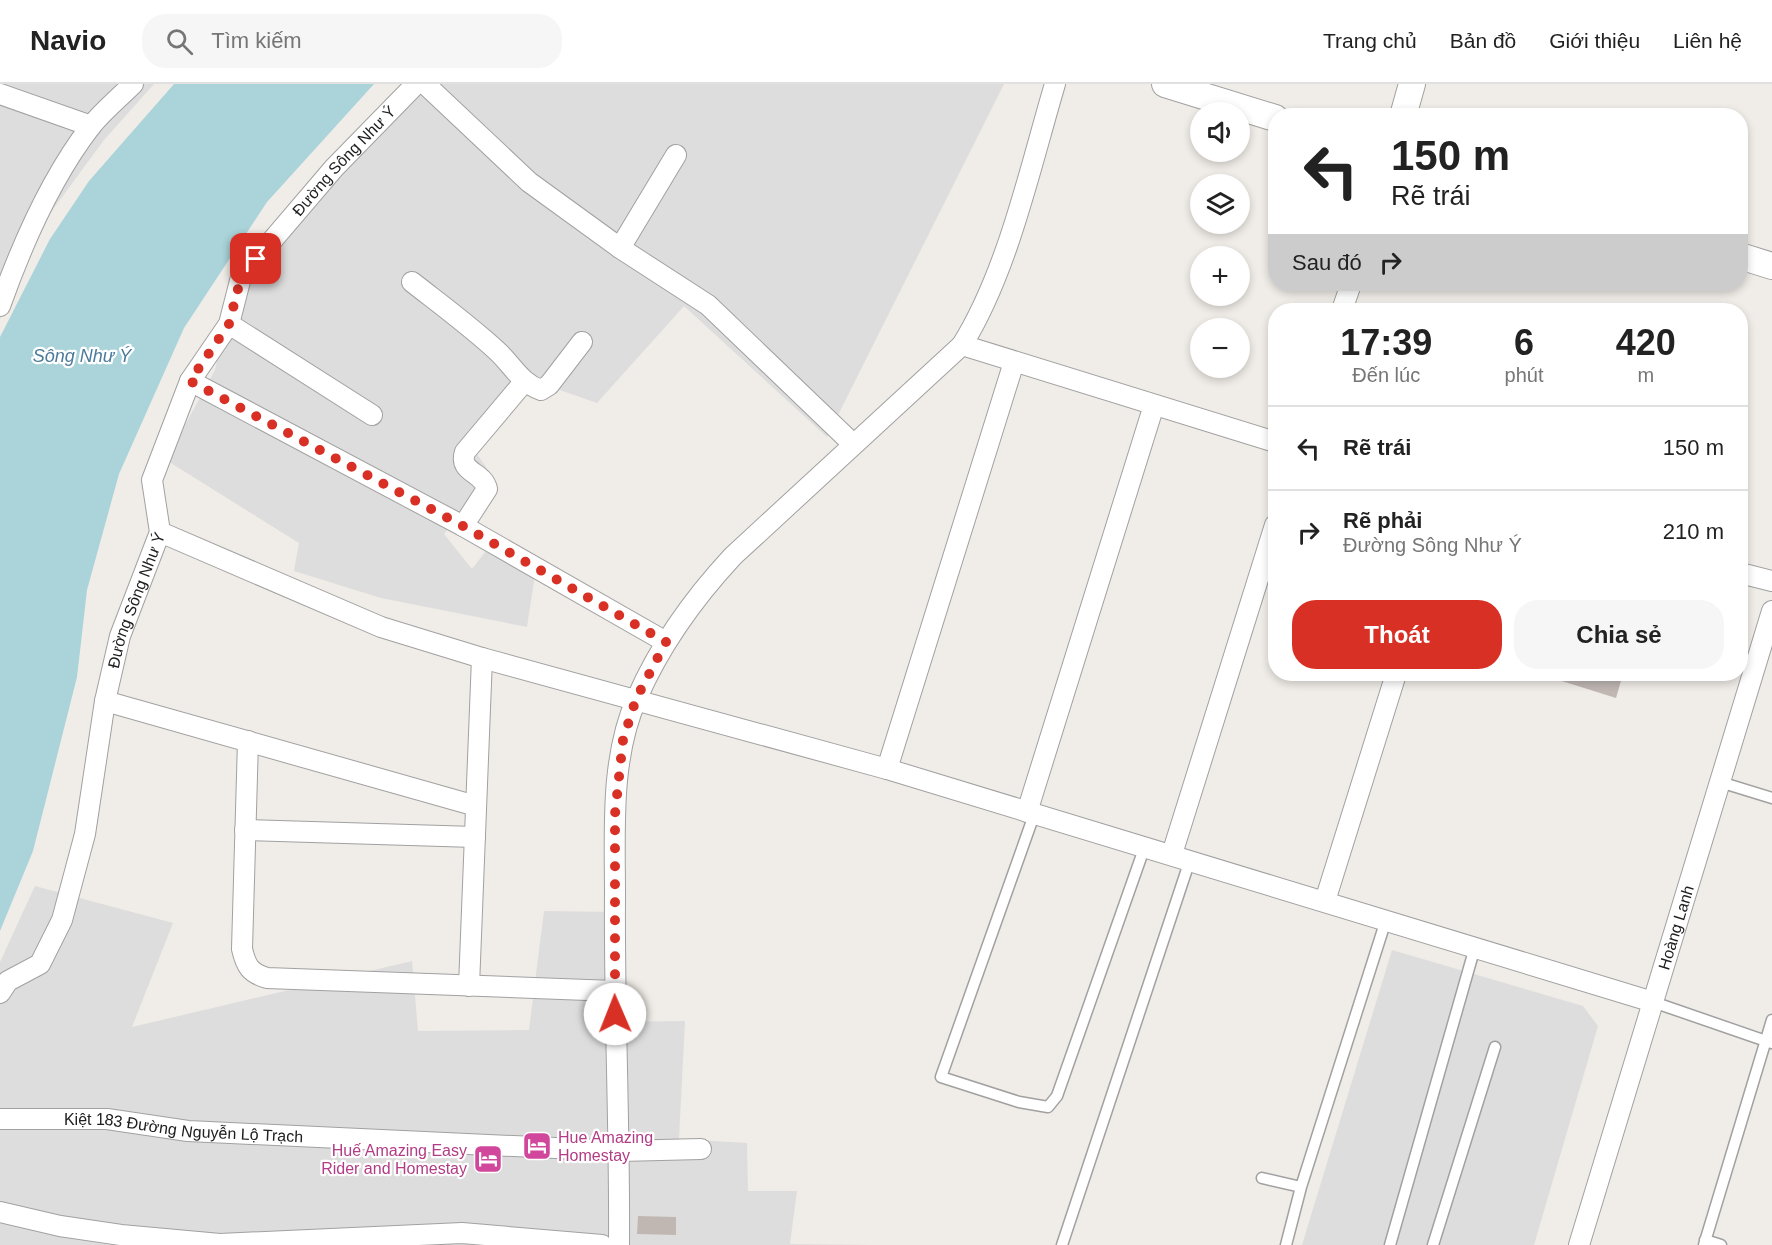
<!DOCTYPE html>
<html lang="vi">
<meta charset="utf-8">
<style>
:root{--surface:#fff;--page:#f6f6f6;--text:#222;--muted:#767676;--line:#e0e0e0;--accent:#d93025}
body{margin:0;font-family:Arial,sans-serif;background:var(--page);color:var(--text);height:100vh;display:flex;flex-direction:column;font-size:22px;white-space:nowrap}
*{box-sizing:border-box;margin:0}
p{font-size:20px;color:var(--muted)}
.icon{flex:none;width:33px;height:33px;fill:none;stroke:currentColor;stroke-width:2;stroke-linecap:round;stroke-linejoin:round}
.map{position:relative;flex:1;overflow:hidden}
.panel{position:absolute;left:1268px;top:219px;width:480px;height:378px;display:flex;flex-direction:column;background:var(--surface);border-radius:24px;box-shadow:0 3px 9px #0003}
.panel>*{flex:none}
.hud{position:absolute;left:1268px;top:24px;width:480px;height:183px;border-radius:24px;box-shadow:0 3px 9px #0003;background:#fff;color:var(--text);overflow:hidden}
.controls{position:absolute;left:1190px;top:18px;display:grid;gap:12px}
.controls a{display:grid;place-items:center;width:60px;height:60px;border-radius:50%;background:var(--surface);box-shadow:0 3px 9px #0003;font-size:30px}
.pin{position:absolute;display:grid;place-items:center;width:51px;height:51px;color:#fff;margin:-26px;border-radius:12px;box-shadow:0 3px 9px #0006}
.me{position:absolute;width:66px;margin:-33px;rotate:359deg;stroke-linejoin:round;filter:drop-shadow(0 0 4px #0008)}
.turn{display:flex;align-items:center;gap:21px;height:126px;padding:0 24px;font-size:27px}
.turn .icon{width:78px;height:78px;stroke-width:2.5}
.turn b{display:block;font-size:42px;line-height:51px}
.then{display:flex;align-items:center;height:57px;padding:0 24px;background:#0003;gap:12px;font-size:22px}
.eta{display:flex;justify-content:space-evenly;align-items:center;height:102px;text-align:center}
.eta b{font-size:36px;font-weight:600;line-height:42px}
.button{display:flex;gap:12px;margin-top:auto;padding:12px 24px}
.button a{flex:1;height:69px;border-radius:24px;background:var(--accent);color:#fff;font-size:24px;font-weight:600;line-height:69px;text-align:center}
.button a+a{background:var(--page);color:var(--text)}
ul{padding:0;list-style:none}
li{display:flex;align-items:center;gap:18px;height:84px;padding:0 24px;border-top:2px solid var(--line)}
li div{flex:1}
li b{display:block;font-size:22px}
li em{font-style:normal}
header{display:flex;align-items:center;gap:36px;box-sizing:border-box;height:84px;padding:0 30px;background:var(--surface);border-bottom:2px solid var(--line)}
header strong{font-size:28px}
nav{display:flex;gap:33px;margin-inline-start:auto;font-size:21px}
.search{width:420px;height:54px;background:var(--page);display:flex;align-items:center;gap:15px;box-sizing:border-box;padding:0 21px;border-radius:24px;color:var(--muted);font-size:22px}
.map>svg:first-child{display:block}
</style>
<header>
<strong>Navio</strong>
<div class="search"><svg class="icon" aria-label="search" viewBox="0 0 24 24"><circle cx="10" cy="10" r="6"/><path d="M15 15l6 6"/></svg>Tìm kiếm</div>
<nav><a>Trang chủ</a><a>Bản đồ</a><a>Giới thiệu</a><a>Liên hệ</a></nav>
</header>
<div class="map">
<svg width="1772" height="1161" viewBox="0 0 1772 1161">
<rect width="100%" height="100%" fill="#f0ece7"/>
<path fill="#dedddd" d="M0,0h154l-50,56 -64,87 -40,92z
M416,0h588l-177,353 -143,-131 -87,97 -63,-22 -62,66 21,30 -49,57 28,35 20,-26 44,25 -9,59 -146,-29 -87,-27 5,-28 -133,-83 49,-90 20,-94z
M35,802l138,37 -41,104 280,-66 6,70 111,-1 15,-119 74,1 -5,110 72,-1 -6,118 68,4 1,48h49l-7,53 81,1h-871v-283z
M1392,866l191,56 15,20 -64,219h-232z"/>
<path fill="#aad4da" d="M174,0h200l-107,118 -83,126 -65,146 -32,116 -10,87 -44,174 -33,80v-594l50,-98 39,-58z"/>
<path fill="#c0b7b3" d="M1549,590h74l-7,24 -67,-21z
M638,1132l38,1v18l-39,-1z"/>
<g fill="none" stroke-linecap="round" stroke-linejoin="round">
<g stroke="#a1a1a1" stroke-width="13">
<path id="service" d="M1720,698l52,16
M1034,731l-93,262 78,25 29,5 9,-11 88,-250
M1653,918l119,41
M1262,1094l39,9 85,-267
M1705,1156l16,5
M1062,1161l128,-385
M1286,1161l15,-58
M1390,1161l85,-298
M1433,1161l62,-198
M1704,1161l68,-225"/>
</g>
<g stroke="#a1a1a1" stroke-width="22">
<g id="minor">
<path d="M425,0l104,98 91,66 88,57 145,139"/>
<path d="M0,10l91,32"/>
<path d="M620,164l56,-93"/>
<path d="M412,198c28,22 58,44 84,68 16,14 24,33 45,40l8,-5 33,-43"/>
<path d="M0,222c22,-62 50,-127 91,-180 12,-15 28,-28 42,-42"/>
<path d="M1342,226l9,-26"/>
<path d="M229,240l143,91"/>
<path d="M962,261l313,97"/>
<path d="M190,297l273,145 203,116"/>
<path d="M463,442l24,-37c-4,-18 -29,-16 -22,-37l59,-70"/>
<path d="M160,448l221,95 101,31 405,111 766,233"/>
<path d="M1740,489l32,8"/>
<path d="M105,617l371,105"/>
<path d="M248,657l-6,208c4,17 8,24 25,29l347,13"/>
<path d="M887,685l127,-407"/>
<path d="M1027,728l127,-407"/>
<path d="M245,746l230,7"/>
<path d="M1172,770l103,-329"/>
<path d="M1325,817l71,-227"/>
<path d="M469,902l13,-328"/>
<path id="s1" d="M0,909l8,-12 32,-17 22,-44 23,-86 20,-133 15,-65 40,-104 -8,-52 38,-99 39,-57 12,-47 93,-109 82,-84"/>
<path id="s2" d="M0,1035h107l81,12 432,20 81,-2"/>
<path d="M0,1128l60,14 61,9 99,9 242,-11 140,12"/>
<path d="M619,1161c1,-117 -5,-233 -4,-350 0,-64 -5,-137 22,-197 23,-53 57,-100 96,-142l229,-211c46,-74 68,-177 93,-261"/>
<path id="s3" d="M1579,1161l193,-634"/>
</g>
</g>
<g stroke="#a1a1a1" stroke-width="28">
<path id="tertiary" d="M1165,0l110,34
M1403,32l9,-32
M1740,172l32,10"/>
</g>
<use href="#service" stroke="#fff" stroke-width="10"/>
<use href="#minor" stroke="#fff" stroke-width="20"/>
<use href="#tertiary" stroke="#fff" stroke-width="26"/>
</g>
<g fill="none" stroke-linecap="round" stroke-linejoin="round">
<path stroke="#d93025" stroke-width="10" stroke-dasharray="0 18" d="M256,175l-15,18 -12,47 -39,57 273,145 203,116 -30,57 -13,41 -8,74v200"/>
</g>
<defs>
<g id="hotel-square" transform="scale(1.5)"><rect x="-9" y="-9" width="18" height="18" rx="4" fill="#d1479c" stroke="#fff"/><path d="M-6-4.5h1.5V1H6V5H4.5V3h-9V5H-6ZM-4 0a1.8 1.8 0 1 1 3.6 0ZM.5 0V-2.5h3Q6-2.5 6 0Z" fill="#fff"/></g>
</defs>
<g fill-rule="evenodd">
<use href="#hotel-square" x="537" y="1062"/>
<use href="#hotel-square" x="488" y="1075"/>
</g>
<g text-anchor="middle" stroke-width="4.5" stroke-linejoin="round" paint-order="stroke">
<g font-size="16" fill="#202020" stroke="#fff">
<text dy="6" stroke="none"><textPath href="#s1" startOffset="933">Đường Sông Như Ý</textPath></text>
<text dy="6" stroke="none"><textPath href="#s1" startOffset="429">Đường Sông Như Ý</textPath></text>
<text dy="6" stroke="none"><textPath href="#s3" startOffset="332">Hoàng Lanh</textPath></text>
<text dy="6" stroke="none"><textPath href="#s2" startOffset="184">Kiệt 183 Đường Nguyễn Lộ Trạch</textPath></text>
</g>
<g font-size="16" fill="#b23c85" stroke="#fff" text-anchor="start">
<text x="558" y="1059">Hue Amazing<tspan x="558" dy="18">Homestay</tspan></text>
<text x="467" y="1072" text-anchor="end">Huế Amazing Easy<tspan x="467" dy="18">Rider and Homestay</tspan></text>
</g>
<g font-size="18" font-style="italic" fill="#4b7a9b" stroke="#fff">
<text x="82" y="278">Sông Như Ý</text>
</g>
</g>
</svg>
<div class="controls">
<a><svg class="icon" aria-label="sound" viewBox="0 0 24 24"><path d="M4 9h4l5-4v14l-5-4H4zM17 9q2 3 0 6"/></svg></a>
<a><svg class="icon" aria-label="layers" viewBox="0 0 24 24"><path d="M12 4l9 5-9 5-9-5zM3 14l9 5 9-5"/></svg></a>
<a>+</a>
<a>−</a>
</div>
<div class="pin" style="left:256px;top:175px;background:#d93025"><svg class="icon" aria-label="arrive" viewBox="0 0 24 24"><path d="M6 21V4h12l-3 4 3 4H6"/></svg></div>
<svg class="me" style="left:615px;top:930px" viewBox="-20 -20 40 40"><circle r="19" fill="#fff"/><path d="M0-13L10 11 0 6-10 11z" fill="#d93025"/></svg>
<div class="hud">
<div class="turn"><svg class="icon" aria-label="left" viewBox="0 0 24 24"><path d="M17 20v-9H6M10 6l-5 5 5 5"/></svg><div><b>150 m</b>Rẽ trái</div></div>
<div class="then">Sau đó<svg class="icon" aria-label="right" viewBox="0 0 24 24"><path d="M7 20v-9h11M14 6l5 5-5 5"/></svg></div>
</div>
<section class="panel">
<div class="eta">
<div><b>17:39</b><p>Đến lúc</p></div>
<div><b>6</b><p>phút</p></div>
<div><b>420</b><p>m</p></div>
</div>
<ul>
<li><svg class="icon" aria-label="left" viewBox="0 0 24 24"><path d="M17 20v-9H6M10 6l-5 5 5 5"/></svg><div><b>Rẽ trái</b></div><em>150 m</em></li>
<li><svg class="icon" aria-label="right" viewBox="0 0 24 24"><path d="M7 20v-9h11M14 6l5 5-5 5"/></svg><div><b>Rẽ phải</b><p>Đường Sông Như Ý</p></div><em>210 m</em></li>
</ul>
<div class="button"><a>Thoát</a><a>Chia sẻ</a></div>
</section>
</div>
